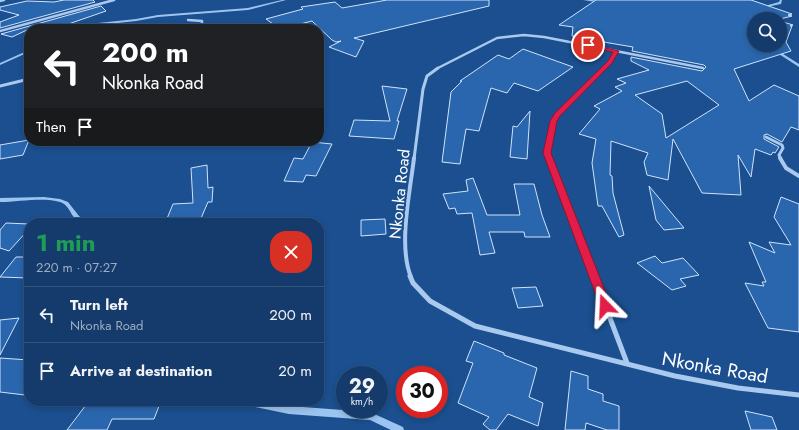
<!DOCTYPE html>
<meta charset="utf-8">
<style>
:root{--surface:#143b6b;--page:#214673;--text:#f1f3f6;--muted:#9dadc1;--line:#33557e}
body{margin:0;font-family:Jost,sans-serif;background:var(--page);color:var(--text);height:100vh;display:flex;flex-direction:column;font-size:15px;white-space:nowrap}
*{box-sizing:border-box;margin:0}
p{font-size:13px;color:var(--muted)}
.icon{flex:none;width:22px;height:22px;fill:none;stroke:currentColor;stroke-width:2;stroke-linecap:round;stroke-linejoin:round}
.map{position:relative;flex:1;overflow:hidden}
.side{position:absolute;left:24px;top:218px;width:300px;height:188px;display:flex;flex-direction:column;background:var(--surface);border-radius:16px;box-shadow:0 2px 6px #0003,0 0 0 1px var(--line)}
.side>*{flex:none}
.banner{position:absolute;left:24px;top:24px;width:300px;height:122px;border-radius:16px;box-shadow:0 2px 6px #0003,0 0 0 1px var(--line);background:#202124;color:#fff;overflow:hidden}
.tools{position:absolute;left:747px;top:12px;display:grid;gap:8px}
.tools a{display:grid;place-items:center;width:40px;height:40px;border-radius:50%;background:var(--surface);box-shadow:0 2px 6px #0003,0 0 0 1px var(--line);font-size:20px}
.speed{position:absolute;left:336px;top:366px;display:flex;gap:8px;font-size:20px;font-weight:700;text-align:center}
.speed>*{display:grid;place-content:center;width:52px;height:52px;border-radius:50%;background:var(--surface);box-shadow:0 2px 6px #0003,0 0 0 1px var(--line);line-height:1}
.speed small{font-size:10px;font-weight:400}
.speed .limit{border:6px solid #d22;background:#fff;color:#111}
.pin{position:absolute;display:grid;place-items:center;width:34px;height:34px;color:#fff;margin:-17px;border:2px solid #fff;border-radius:50%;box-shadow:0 1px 4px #0007}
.me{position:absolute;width:44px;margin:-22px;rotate:339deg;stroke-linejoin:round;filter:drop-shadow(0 0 3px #0008)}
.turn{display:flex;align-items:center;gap:14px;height:84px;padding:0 12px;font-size:18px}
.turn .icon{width:52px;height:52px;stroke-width:2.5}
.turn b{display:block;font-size:28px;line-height:34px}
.then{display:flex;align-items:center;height:38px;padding:0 12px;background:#0003;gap:8px;font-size:15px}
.round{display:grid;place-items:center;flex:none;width:42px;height:42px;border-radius:16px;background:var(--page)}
.headline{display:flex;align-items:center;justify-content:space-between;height:68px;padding:0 12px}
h1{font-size:24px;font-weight:700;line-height:30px;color:#1e9e55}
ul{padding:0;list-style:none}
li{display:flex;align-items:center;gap:12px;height:56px;padding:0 12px;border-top:1px solid var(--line)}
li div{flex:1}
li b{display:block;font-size:15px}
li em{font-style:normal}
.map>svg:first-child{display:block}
</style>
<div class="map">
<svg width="799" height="430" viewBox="0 0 799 430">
<rect width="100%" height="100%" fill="#1b4f8f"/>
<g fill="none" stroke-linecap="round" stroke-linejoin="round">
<path fill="#9cc4f0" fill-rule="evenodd" d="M282,0h4l-38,10 -90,7 -22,4 -37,4 -9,4h-5l13,-6 38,-4 22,-4 90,-7z
M583,0h9l11,2 -1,1z
M780,0h2l-1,4 -19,4 -1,-1 18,-5z
M765,45h4l30,19v3z
M29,50v2l-29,13v-2z
M44,197l16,2 8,3 11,14 10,7c-21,0 -15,-16 -29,-21 -16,-5 -42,0 -60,0v-4z
M242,401h23l24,5 81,6 33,15 1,3h-13l-21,-10 -81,-6 -43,-9 -3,-1z"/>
</g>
<path fill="#2a66ad" stroke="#cfe3fa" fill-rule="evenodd" d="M64,0h29l2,2 -95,26v-6l19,-7 -19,-5v-3l27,-6 27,1z
M387,0h102v6l-135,32 10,3 -8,16 -27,-10 12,-6 -5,1 -4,-2 -20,-19 -32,8 -14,-10 37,-10 -2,-2 34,-5 7,6z
M596,0h155l41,14 -4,1 4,1 -12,3h-26v26h26v-24l13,4 -3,1h2l-6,16 5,9 -57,18 15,32 25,-16 25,11v34l-8,-3 -9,15 -15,-8 -3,1v4l15,8 -4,6 -2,-1 -2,3 -16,-6 -4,28 -13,-22 3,40 -39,-2 -29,-54 -5,41 -21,-5 -3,-13 4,-9 -37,-12 -1,34 2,1 1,17 11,42 -5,2 -17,-31h-4l-6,-43 4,-24 -17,-5 21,-25 -6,-3 28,-15 -7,-4 11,-4 -9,-4 32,-9 -18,-9v-4l71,14 4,-4 -2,-2 -72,-14 1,-4 -59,-10v-1h-2l1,-9 -14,-2zM687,81l32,24 -53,33 -4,-24 -27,-19z
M101,6l5,5 -52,18h-25l-17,8 -11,-3z
M523,49l50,18 -35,24 -24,-8 -7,10 -16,-5 -12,43 -13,-2 -6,35 -18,-2 9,-70 11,-11h-2l38,-26 11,4z
M382,86l25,3 -10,32h2l-5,18 -45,-3 5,-16 36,1z
M530,111l-3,48 -17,-2 3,-31 4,1z
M29,140l-6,15 -23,4v-14z
M312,142l20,2 -16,32 -10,-1 -3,7 -19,-1 10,-23 9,1z
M207,165l1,23 5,-1 -1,15h-4l-9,21h-5v-3l-28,1 7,-17 20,-1 -2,-35z
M473,178l14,37h33l-6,-31h20l8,31 8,22h-25l-1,-5h-35l6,21 -15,2 -8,-42 -15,1 -2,-6 -6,1 -6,-15 25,-3 -2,-11z
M649,186l35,42 -20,2 -8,-10z
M781,197l18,7v128l-31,-4 -23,-45 19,3 -2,-4h4l-17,-40 26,11 -6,-11 22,3 -17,-28z
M385,219l1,15 -25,2v-16z
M6,223l23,1v5l-20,22 -9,-3v-18z
M655,256l7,7 21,-5 16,17 -19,4 6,7 -14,4 -35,-27z
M16,257h13v21l-29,-1z
M536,287l7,19 -25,2 -6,-20z
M19,318l-19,37v-35z
M474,341l30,12v2l33,13 -8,29 14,6 -5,23 -30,-12 -12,16h-6l-7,-6 6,-7 -31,-14 15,-40 -7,-2z
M0,358l29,2v30l-4,5 -25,-3z
M571,371l17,5v13l15,5v7l16,5v24h-12l-21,-7 -1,7h-20z
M89,401h72l-7,18h-42l-5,11h-40z
M745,411l27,6 5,13h-26z"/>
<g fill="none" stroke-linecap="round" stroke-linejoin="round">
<path stroke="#a9c9ee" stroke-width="2.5" d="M0,1l4,-1
M188,20l14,1v5l-5,3
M0,31l114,-31
M436,69l61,-31 27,-3 20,2 159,31
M603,69l7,-7 7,-11"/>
<path stroke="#a9c9ee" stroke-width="3" d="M0,86l29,-7
M766,137l16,8 1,3 -4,7 2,4
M414,159l9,-70 4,-13 11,-8
M549,159c-4,-11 1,-34 8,-44l47,-47"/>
<path stroke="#a9c9ee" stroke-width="4" d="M549,158l45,119
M780,158l6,10 13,8
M411,277c-13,-31 -1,-85 3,-119"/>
<path stroke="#a9c9ee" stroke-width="5" d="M410,276l3,7 17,18 45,25 200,50 63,12 61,7
M594,276l33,87"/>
</g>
<path fill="#e11d48" stroke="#92132f" d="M588,44l31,7 -7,12 -52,53 -3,5 -6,32 60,153 -2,3 -4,2 -4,-2 -1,-3 -57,-153 7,-32 5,-8 53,-52 5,-9 -27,-6 -1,-1z"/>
<g text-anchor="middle" stroke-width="4" stroke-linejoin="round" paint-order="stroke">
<g font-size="16" fill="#fff" stroke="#1b4f8f">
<text transform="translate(399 194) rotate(-84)" y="6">Nkonka Road</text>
</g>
<g font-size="19" fill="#fff" stroke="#1b4f8f">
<text transform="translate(715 367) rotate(10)" y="7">Nkonka Road</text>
</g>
</g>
</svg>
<div class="tools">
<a><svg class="icon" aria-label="search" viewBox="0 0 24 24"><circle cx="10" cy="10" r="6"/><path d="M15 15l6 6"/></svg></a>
</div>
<div class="speed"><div>29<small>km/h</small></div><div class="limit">30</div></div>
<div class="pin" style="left:588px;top:45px;background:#d93025"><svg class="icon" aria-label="arrive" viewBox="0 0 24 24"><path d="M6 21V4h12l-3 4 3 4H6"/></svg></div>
<svg class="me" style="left:605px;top:306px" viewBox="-20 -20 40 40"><path d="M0-17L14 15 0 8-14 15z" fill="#e11d48" stroke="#fff" stroke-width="4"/></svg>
<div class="banner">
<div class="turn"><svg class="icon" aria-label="left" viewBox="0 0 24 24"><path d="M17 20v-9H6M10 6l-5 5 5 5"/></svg><div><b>200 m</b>Nkonka Road</div></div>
<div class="then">Then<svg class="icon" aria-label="arrive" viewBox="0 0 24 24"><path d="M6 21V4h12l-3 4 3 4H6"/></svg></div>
</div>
<section class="side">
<div class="headline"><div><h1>1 min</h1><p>220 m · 07:27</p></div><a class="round" style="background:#d93025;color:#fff"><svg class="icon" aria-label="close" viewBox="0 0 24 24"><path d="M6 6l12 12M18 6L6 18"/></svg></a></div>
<ul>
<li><svg class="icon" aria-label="left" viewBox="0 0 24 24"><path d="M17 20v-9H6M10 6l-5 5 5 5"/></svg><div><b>Turn left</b><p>Nkonka Road</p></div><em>200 m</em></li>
<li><svg class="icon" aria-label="arrive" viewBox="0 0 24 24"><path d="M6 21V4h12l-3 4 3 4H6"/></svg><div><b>Arrive at destination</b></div><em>20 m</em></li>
</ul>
</section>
</div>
